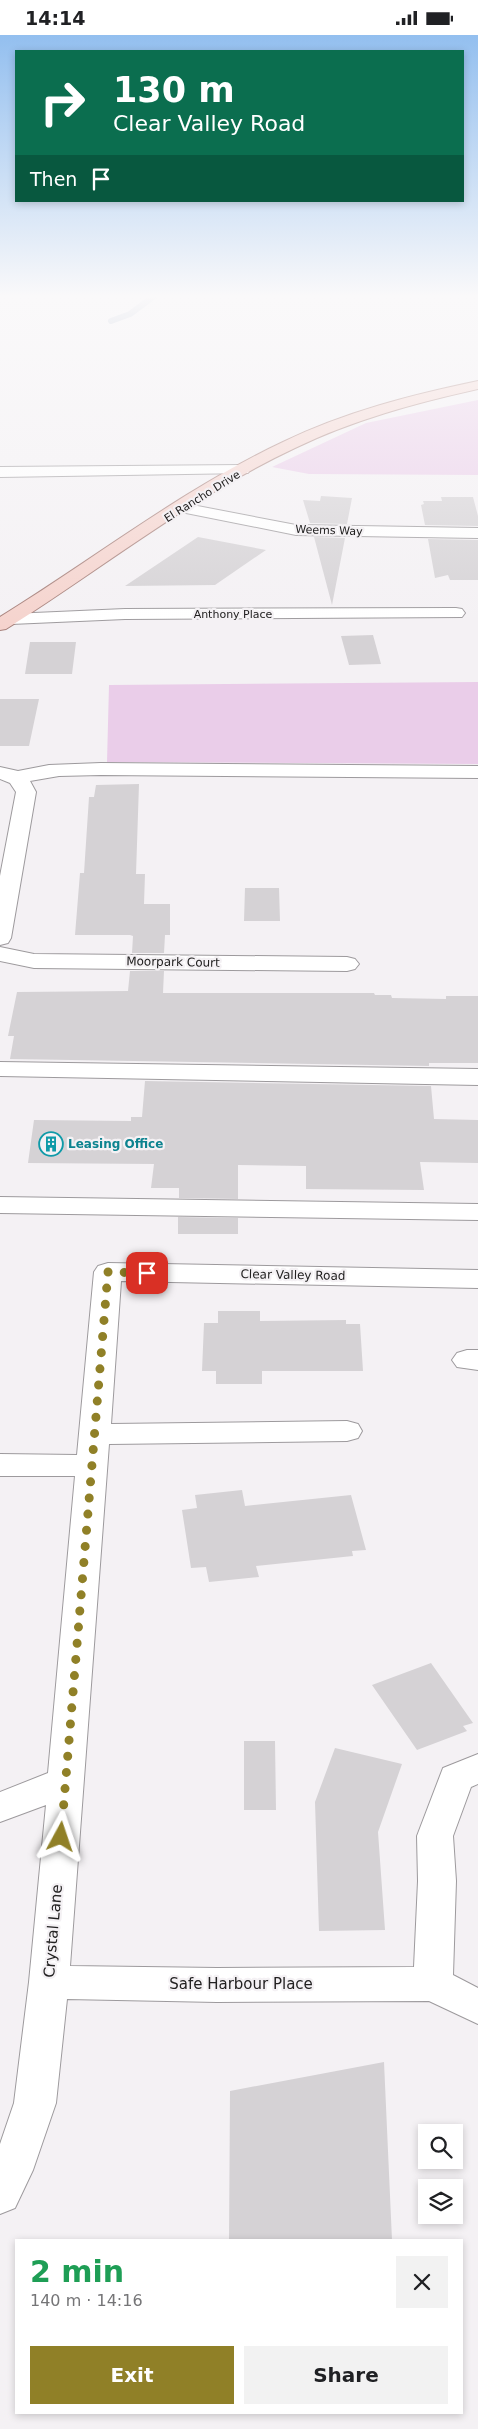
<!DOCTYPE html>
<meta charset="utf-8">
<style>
:root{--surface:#fff;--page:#f2f2f2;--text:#202124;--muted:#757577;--accent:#908027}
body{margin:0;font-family:"DejaVu Sans",sans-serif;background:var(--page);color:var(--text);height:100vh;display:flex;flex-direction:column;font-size:19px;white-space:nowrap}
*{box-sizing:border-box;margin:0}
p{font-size:16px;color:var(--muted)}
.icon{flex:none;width:28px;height:28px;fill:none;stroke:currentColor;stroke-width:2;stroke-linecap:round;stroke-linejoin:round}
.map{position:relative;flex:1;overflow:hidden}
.details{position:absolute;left:15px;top:2204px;width:448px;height:175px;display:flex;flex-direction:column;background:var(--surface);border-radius:0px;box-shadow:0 2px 8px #0003}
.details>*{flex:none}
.banner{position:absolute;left:15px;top:15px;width:449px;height:152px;border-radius:0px;box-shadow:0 2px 8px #0003;background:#0b6e4f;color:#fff;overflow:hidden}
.fabs{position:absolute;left:418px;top:2089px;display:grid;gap:10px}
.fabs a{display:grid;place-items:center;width:45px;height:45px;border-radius:0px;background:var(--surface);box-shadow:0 2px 8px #0003;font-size:25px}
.pin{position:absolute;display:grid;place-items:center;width:42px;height:42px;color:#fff;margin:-21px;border-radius:10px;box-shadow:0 2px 8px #0006}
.me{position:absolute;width:55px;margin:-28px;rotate:5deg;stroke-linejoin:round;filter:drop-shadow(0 0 4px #0008)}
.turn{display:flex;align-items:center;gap:18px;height:105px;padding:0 15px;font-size:22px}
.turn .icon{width:65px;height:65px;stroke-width:2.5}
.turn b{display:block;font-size:35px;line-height:42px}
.then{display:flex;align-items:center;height:48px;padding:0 15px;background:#0003;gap:10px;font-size:19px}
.round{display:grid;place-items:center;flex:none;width:52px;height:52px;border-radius:0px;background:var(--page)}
.overview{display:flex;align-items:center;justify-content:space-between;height:85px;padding:0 15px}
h1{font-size:30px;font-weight:700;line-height:38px;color:#1e9e55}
.button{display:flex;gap:10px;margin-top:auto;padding:10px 15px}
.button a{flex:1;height:58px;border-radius:0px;background:var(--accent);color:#fff;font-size:20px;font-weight:700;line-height:58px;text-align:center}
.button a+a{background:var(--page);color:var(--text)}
.status{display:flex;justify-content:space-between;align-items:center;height:35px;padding:0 25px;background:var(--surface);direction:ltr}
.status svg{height:14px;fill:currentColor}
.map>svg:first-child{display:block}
</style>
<div class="status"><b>14:14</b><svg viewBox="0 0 49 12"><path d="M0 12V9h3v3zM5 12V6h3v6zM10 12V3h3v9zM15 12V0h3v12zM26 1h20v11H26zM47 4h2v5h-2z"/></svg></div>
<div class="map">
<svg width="478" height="2394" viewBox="0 0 478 2394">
<rect width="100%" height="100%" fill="#f4f1f4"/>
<path fill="#eacde9" d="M478,365v75l-169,-1 -37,-7 94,-44z
M478,647v82l-371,-2 2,-77z"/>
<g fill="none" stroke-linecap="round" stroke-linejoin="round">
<path stroke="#889bb8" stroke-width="6" d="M111,286l19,-7 27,-20"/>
</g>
<path fill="#d5d2d5" d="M321,461l31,2 -5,26 -37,-1 -7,-23 17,1z
M441,462h32l5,19v10l-53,-1 -4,-20 3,-1 -1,-3h19z
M198,502l68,13 -51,35 -90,1z
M314,502l31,1 -13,67z
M428,504l50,1v40h-28l-2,-5 -13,3z
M373,600l8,29 -32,1 -8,-29z
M30,607h46l-4,32h-47z
M0,664h39l-10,47h-29z
M139,749l-3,90h9l-1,30h26v31h-5l-1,18h-32l1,-17 -3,-1h-55l5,-62h4l5,-76h5l2,-12z
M245,853h34l1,33h-36z
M130,936h34l-1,22h211l1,2h16l1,3 54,1v-3h32v67h-49v3l-419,-7 4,-23h-6l9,-44 111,-1z
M145,1046l286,5 3,33 44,1v43l-58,-1 4,28 -118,-1v-23l-68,-1v34l-59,-1v-10h-28l3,-24 -126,-1 6,-43 97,1v-4h11z
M178,1182l60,1v16h-60z
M218,1276h42v10l86,-1v4h14l3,47h-101v13h-46v-13h-14l2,-48h14z
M242,1455l3,16 106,-11 15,55 -14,1 1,5 -97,10 3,11 -50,5 -3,-15 -15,1 -9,-58 15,-2 -2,-13z
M431,1628l42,60 -10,3 4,5 -50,19 -45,-65z
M244,1706h31l1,69h-32z
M335,1713l67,16 -24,68 7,98 -66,1 -4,-129z
M384,2027l8,178h-163l1,-149z"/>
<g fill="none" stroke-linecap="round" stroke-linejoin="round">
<g stroke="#9d9a9d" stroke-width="2">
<path id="minor" d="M242,430l6,2 2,3 -2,3 -248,4v-10z
M182,468l114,22 182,3v10l-182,-3 -120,-24 -2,-3z
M456,573l6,1 3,4 -3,4 -337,2 -114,5 -6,-1 -3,-4 3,-4 6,-1 114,-5z
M101,728l377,3v12l-377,-3 -42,1 -29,5 6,11 -25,146 -3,5 -8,2v-69l16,-84 -6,-9 -10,-4v-12l18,4 31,-6z
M0,912l34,7 313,3 8,2 4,5 -4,5 -8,2 -313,-3 -34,-7z
M0,1027l478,7v16l-478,-9z
M0,1162l478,7v16l-478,-7z
M108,1228l370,7v18l-357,-7 -10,143 236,-3 11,3 4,7 -4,7 -11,3 -238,3 -39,522 147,2 197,-1 4,-86 -1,-45 26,-68 35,-14v30l-7,3 -18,49 3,45 -3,94 25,13v36l-49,-23 -212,1 -150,-3 -11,104 -23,67 -18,38 -15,6v-70l14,-41 15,-121 17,-177 -46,17v-30l48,-19 27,-297h-75v-22l77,1 17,-183 4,-6z
M467,1315h11v20l-21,-3 -5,-7 5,-7z"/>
</g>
<g stroke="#a7817b" stroke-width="2">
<path id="major" d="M478,346v8c-63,14 -125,31 -183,59 -102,48 -194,121 -289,181l-6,1v-13c94,-58 183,-128 283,-175 62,-30 128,-47 195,-61z"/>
</g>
<use href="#minor" fill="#fff" fill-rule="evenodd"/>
<use href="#major" fill="#f5d3cd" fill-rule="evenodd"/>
</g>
<linearGradient id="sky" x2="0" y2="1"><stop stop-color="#93bfef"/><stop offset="0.44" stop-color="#faf9fa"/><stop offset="1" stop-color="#faf9fa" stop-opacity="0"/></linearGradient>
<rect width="478" height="594" fill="url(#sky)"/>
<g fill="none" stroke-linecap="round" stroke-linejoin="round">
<path stroke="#908027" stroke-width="9" stroke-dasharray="0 16.2" d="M61,1802l47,-565 39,1"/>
</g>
<defs>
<g id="building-ring" transform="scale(1.25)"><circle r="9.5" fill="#f4f1f4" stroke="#0f9aa8" stroke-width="1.5"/><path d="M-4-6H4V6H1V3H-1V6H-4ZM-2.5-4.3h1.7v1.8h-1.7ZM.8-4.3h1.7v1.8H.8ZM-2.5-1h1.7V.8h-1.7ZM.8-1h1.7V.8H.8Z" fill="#0f9aa8"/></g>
</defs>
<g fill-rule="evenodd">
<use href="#building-ring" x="51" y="1109"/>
</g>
<g text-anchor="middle" stroke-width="4.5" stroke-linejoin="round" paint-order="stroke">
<g font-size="11" fill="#222121" stroke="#f4f1f4">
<text transform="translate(202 461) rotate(-32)" y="4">El Rancho Drive</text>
<text transform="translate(329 495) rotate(2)" y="4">Weems Way</text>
<text x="233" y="583">Anthony Place</text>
</g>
<g font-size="12" fill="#222121" stroke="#f4f1f4">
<text transform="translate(173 927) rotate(1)" y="4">Moorpark Court</text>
<text transform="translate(293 1240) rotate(1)" y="4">Clear Valley Road</text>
</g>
<g font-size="12" font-weight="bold" fill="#0d838f" stroke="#f4f1f4" text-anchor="start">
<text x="68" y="1113">Leasing Office</text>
</g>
<g font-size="15" fill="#222121" stroke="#f4f1f4">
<text transform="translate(53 1896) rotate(-85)" y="5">Crystal Lane</text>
<text x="241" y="1954">Safe Harbour Place</text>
</g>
</g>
</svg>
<div class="fabs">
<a><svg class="icon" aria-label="search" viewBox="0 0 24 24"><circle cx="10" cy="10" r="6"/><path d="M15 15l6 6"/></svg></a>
<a><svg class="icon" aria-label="layers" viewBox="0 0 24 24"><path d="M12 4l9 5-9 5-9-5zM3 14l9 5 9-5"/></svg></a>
</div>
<div class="pin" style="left:147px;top:1238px;background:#d93025"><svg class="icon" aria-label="arrive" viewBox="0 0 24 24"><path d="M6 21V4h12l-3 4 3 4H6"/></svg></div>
<svg class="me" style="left:61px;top:1802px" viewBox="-20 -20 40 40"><path d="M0-17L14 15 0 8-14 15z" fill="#908027" stroke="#fff" stroke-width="4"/></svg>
<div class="banner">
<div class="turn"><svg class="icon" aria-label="right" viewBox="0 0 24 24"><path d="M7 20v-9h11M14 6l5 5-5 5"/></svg><div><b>130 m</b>Clear Valley Road</div></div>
<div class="then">Then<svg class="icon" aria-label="arrive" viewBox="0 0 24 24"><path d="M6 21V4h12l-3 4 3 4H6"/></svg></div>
</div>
<section class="details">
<div class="overview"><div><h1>2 min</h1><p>140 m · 14:16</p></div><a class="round"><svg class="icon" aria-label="close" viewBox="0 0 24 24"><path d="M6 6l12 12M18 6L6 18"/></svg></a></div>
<div class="button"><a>Exit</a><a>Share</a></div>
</section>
</div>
